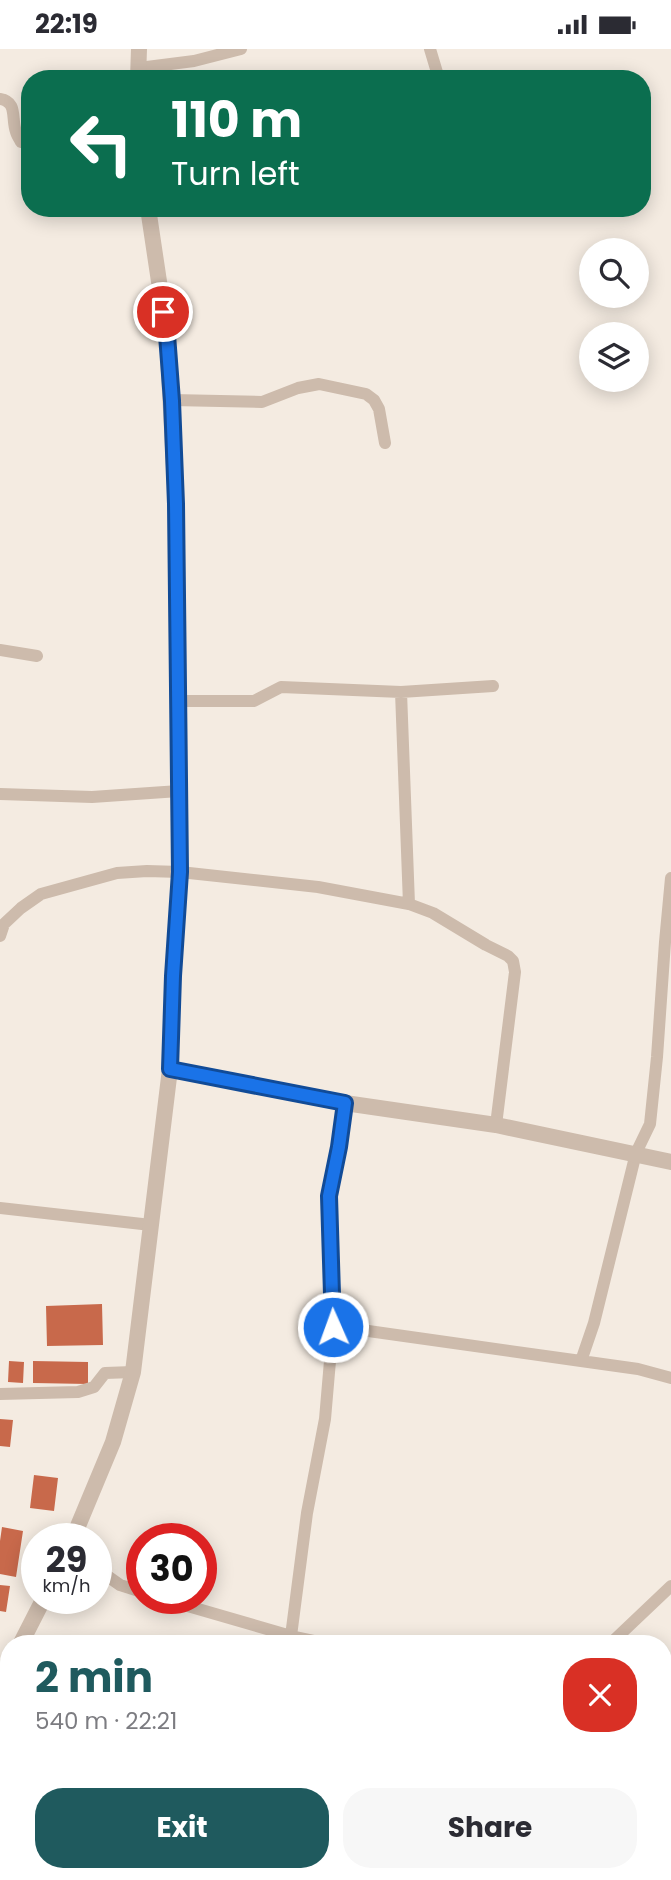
<!DOCTYPE html>
<meta charset="utf-8">
<style>
:root{--surface:#fff;--page:#f7f7f7;--text:#2b2b33;--muted:#7c7c81;--accent:#1f5a5e}
body{margin:0;font-family:Poppins,sans-serif;background:var(--page);color:var(--text);height:100vh;display:flex;flex-direction:column;font-size:26px;white-space:nowrap}
*{box-sizing:border-box;margin:0}
p{font-size:23px;color:var(--muted)}
.icon{flex:none;width:38px;height:38px;fill:none;stroke:currentColor;stroke-width:2;stroke-linecap:round;stroke-linejoin:round}
.map{position:relative;flex:1;overflow:hidden}
.side{position:absolute;left:0px;top:1586px;width:672px;height:247px;display:flex;flex-direction:column;background:var(--surface);border-radius:28px 28px 0 0;box-shadow:0 4px 18px #0003}
.side>*{flex:none}
.banner{position:absolute;left:21px;top:21px;width:630px;height:147px;border-radius:28px;box-shadow:0 4px 18px #0003;background:#0b6e4f;color:#fff;overflow:hidden}
.tools{position:absolute;left:579px;top:189px;display:grid;gap:14px}
.tools a{display:grid;place-items:center;width:70px;height:70px;border-radius:50%;background:var(--surface);box-shadow:0 4px 18px #0003;font-size:35px}
.speed{position:absolute;left:21px;top:1474px;display:flex;gap:14px;font-size:35px;font-weight:700;text-align:center}
.speed>*{display:grid;place-content:center;width:91px;height:91px;border-radius:50%;background:var(--surface);box-shadow:0 4px 18px #0003;line-height:1}
.speed small{font-size:18px;font-weight:400}
.speed .limit{border:10px solid #d22;background:#fff;color:#111}
.pin{position:absolute;display:grid;place-items:center;width:60px;height:60px;color:#fff;margin:-30px;border:4px solid #fff;border-radius:50%;box-shadow:0 2px 7px #0007}
.me{position:absolute;width:77px;margin:-38px;rotate:358deg;stroke-linejoin:round;filter:drop-shadow(0 0 5px #0008)}
.turn{display:flex;align-items:center;gap:24px;height:147px;padding:0 35px;font-size:32px}
.turn .icon{width:91px;height:91px;stroke-width:2.5}
.turn b{display:block;font-size:49px;line-height:60px}
.round{display:grid;place-items:center;flex:none;width:74px;height:74px;border-radius:28px;background:var(--page)}
.overview{display:flex;align-items:center;justify-content:space-between;height:119px;padding:0 35px}
h1{font-size:42px;font-weight:700;line-height:52px;color:var(--accent)}
.primary-button{display:flex;gap:14px;margin-top:auto;padding:14px 35px}
.primary-button a{flex:1;height:80px;border-radius:28px;background:var(--accent);color:#fff;font-size:28px;font-weight:700;line-height:80px;text-align:center}
.primary-button a+a{background:var(--page);color:var(--text)}
.status{display:flex;justify-content:space-between;align-items:center;height:49px;padding:0 35px;background:var(--surface);direction:ltr}
.status svg{height:19px;fill:currentColor}
.map>svg:first-child{display:block}
</style>
<div class="status"><b>22:19</b><svg viewBox="0 0 49 12"><path d="M0 12V9h3v3zM5 12V6h3v6zM10 12V3h3v9zM15 12V0h3v12zM26 1h20v11H26zM47 4h2v5h-2z"/></svg></div>
<div class="map">
<svg width="671" height="1831" viewBox="0 0 671 1831">
<rect width="100%" height="100%" fill="#f4ebe1"/>
<path fill="#c8694b" d="M102,1255l1,41 -56,1 -1,-40z
M9,1312l15,1 -1,21 -15,-1z
M33,1312l55,1v22l-55,-1z
M0,1370l13,1 -3,27 -10,-1z
M34,1426l24,3 -4,33 -24,-3z
M2,1478l21,4 -7,46 -16,-3v-33z
M0,1536l10,1 -4,26 -6,-1z"/>
<g fill="none" stroke-linecap="round" stroke-linejoin="round">
<path stroke="#cdbbac" stroke-width="12" d="M430,0l9,30
M139,19l55,-7 47,-12
M0,50c18,3 11,19 16,33 0,2 4,8 5,10l9,1
M172,351l90,2 36,-14 21,-4 47,10 8,6 5,9 6,34
M0,601l37,6
M401,643l8,212
M178,652h76l27,-14 120,5 92,-6
M0,745l92,3 87,-6
M671,829l-6,64 -8,115 -7,67 -14,29 -42,170 -13,38 57,8 33,9
M0,887l4,-12 17,-16 20,-14 76,-21 30,-2 33,1 138,15 91,17 24,9 53,32 22,11 5,5 2,11 -19,153
M0,1159l151,17
M333,1277l248,35
M0,1345l78,-2 16,-5 11,-14 28,-1
M96,1519l24,17 22,7
M160,1549l131,38 33,7
M291,1587l16,-123 18,-94 8,-93 -4,-130 10,-49 6,-44
M611,1594l60,-57
M663,1712l8,8
M663,1756l8,-5
M342,1824l27,7
M82,1831l3,-7
M281,1831l2,-7
M450,1831l4,-7"/>
<path stroke="#cdbbac" stroke-width="16" d="M138,30l1,-30
M170,1020l168,33 158,23 175,37
M73,1489l40,-96 20,-70 37,-303 2,-71 8,-126 -4,-368 -9,-169 -19,-127
M21,1594l23,-45
M0,1637l9,-18"/>
</g>
<g fill="none" stroke-linecap="round" stroke-linejoin="round">
<g stroke="#114b97" stroke-width="18">
<path id="route" d="M163,263l4,23 5,66 4,103 4,368 -7,104 -3,93 175,34 -6,44 -10,49 4,131"/>
</g>
<use href="#route" stroke="#1a73e8" stroke-width="12"/>
</g>
</svg>
<div class="tools">
<a><svg class="icon" aria-label="search" viewBox="0 0 24 24"><circle cx="10" cy="10" r="6"/><path d="M15 15l6 6"/></svg></a>
<a><svg class="icon" aria-label="layers" viewBox="0 0 24 24"><path d="M12 4l9 5-9 5-9-5zM3 14l9 5 9-5"/></svg></a>
</div>
<div class="speed"><div>29<small>km/h</small></div><div class="limit">30</div></div>
<div class="pin" style="left:163px;top:263px;background:#d93025"><svg class="icon" aria-label="arrive" viewBox="0 0 24 24"><path d="M6 21V4h12l-3 4 3 4H6"/></svg></div>
<svg class="me" style="left:333px;top:1278px" viewBox="-20 -20 40 40"><circle r="17" fill="#1a73e8" stroke="#fff" stroke-width="3"/><path d="M0-11L8 9 0 5-8 9z" fill="#fff"/></svg>
<div class="banner">
<div class="turn"><svg class="icon" aria-label="left" viewBox="0 0 24 24"><path d="M17 20v-9H6M10 6l-5 5 5 5"/></svg><div><b>110 m</b>Turn left</div></div>
</div>
<section class="side">
<div class="overview"><div><h1>2 min</h1><p>540 m · 22:21</p></div><a class="round" style="background:#d93025;color:#fff"><svg class="icon" aria-label="close" viewBox="0 0 24 24"><path d="M6 6l12 12M18 6L6 18"/></svg></a></div>
<div class="primary-button"><a>Exit</a><a>Share</a></div>
</section>
</div>
